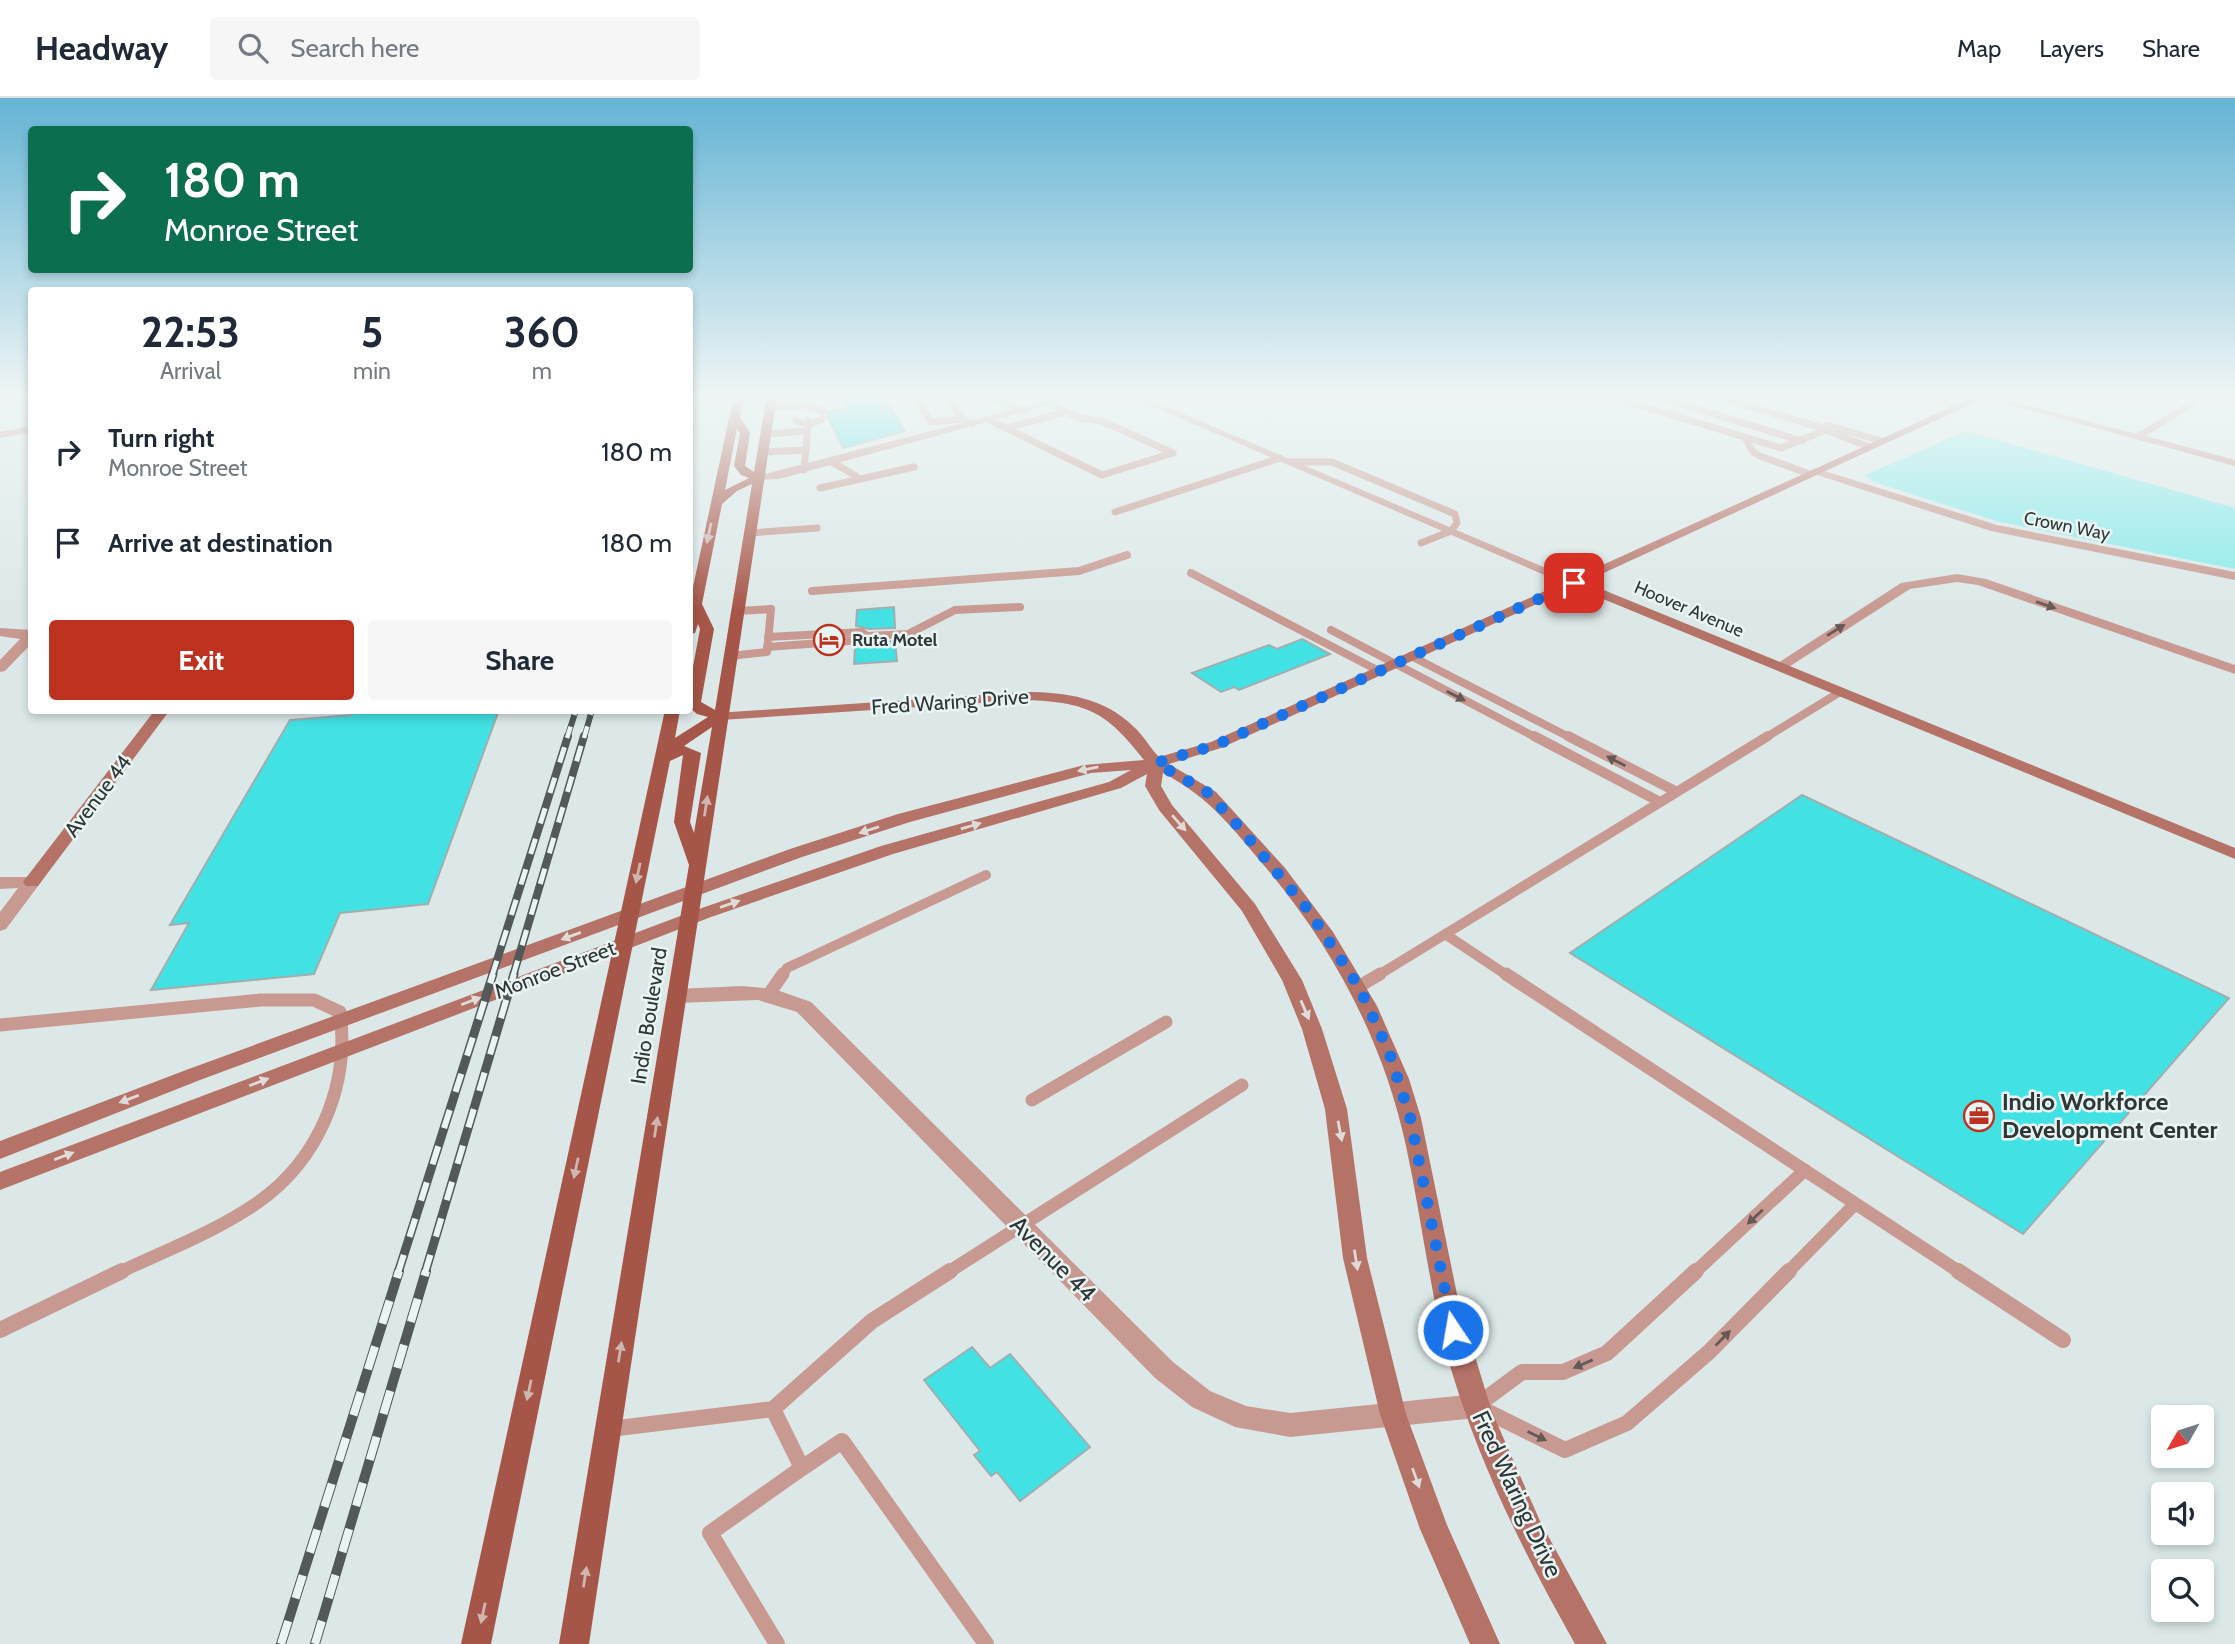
<!DOCTYPE html>
<style>
:root{--surface:#fff;--page:#f6f6f7;--text:#1f2937;--muted:#747a83;--line:#e0e1e3;--accent:#bd311f}
body{margin:0;font-family:Cabin,sans-serif;background:var(--page);color:var(--text);height:100vh;display:flex;flex-direction:column;font-size:26px;white-space:nowrap}
*{box-sizing:border-box;margin:0}
p{font-size:23px;color:var(--muted)}
.icon{flex:none;width:38px;height:38px;fill:none;stroke:currentColor;stroke-width:2;stroke-linecap:round;stroke-linejoin:round}
.map{position:relative;flex:1;overflow:hidden}
.sheet{position:absolute;left:28px;top:189px;width:665px;height:427px;display:flex;flex-direction:column;background:var(--surface);border-radius:7px;box-shadow:0 4px 10px #0003}
.sheet>*{flex:none}
.top-card{position:absolute;left:28px;top:28px;width:665px;height:147px;border-radius:7px;box-shadow:0 4px 10px #0003;background:#0b6e4f;color:#fff;overflow:hidden}
.needle{width:46px;rotate:231deg}
.tools{position:absolute;left:2151px;top:1307px;display:grid;gap:14px}
.tools a{display:grid;place-items:center;width:63px;height:63px;border-radius:7px;background:var(--surface);box-shadow:0 4px 10px #0003;font-size:35px}
.pin{position:absolute;display:grid;place-items:center;width:60px;height:60px;color:#fff;margin:-30px;border-radius:14px;box-shadow:0 4px 10px #0006}
.me{position:absolute;width:77px;margin:-38px;rotate:348deg;stroke-linejoin:round;filter:drop-shadow(0 0 5px #0008)}
.turn{display:flex;align-items:center;gap:24px;height:147px;padding:0 21px;font-size:32px}
.turn .icon{width:91px;height:91px;stroke-width:2.5}
.turn b{display:block;font-size:49px;line-height:60px}
.eta{display:flex;justify-content:space-evenly;align-items:center;height:119px;text-align:center}
.eta b{font-size:42px;font-weight:700;line-height:49px}
.primary-button{display:flex;gap:14px;margin-top:auto;padding:14px 21px}
.primary-button a{flex:1;height:80px;border-radius:7px;background:var(--accent);color:#fff;font-size:28px;font-weight:700;line-height:80px;text-align:center}
.primary-button a+a{background:var(--page);color:var(--text)}
ul{padding:0;list-style:none}
li{display:flex;align-items:center;gap:21px;height:91px;padding:0 21px}
li div{flex:1}
li b{display:block;font-size:26px}
li em{font-style:normal}
header{display:flex;align-items:center;gap:42px;box-sizing:border-box;height:98px;padding:0 35px;background:var(--surface);border-bottom:2px solid var(--line)}
header strong{font-size:33px}
nav{display:flex;gap:38px;margin-inline-start:auto;font-size:24px}
.search{width:490px;height:63px;background:var(--page);display:flex;align-items:center;gap:18px;box-sizing:border-box;padding:0 24px;border-radius:7px;color:var(--muted);font-size:26px}
.map>svg:first-child{display:block}
</style>
<header>
<strong>Headway</strong>
<div class="search"><svg class="icon" aria-label="search" viewBox="0 0 24 24"><circle cx="10" cy="10" r="6"/><path d="M15 15l6 6"/></svg>Search here</div>
<nav><a>Map</a><a>Layers</a><a>Share</a></nav>
</header>
<div class="map">
<svg width="2235" height="1546" viewBox="0 0 2235 1546">
<rect width="100%" height="100%" fill="#dce8e8"/>
<path fill="#89eaeb" d="M1966,333l269,77v61l-235,-47 -126,-40 -9,-7z"/>
<path fill="#42e1e3" stroke="#a2aeae" stroke-width="2" d="M843,297h39l23,36 -62,17 -16,-32 2,-5 16,-1z
M894,509l1,21 -26,1 -13,-3 1,-16z
M1302,541l28,15 -91,36 -5,-3 -13,5 -29,-19 77,-28 8,4z
M895,543l2,20 -43,3 1,-17 14,-5z
M354,612h145l-71,194 -88,9 -26,61 -163,16 38,-67 -19,2 120,-205 61,-5z
M1802,697l427,203 -206,236 -453,-281z
M972,1249l18,21 20,-14 80,93 -70,54 -23,-29 -6,4 -17,-21 6,-4 -56,-71z"/>
<g fill="none" stroke-linecap="round" stroke-linejoin="round">
<path stroke="#c79990" stroke-width="7" d="M811,297l-1,12 13,4
M820,297l19,4
M913,297l18,27 32,-3 9,5
M945,297l18,24
M982,297l41,16
M1606,297l175,53 45,-18
M1652,297l150,46
M1712,297l107,32 50,20
M1741,301l11,-4
M770,309l41,-2
M808,322v5l14,-6
M989,322l113,55 71,-22 -71,-32 -23,-3 -29,-15
M796,323l12,4 -4,45
M1827,327l55,16
M1006,330l61,-16
M766,336l42,-3
M1745,340l8,14 7,4 50,18
M763,354l43,-2
M832,364l24,14
M1290,364h42l123,52 2,9 -6,8 -30,12
M820,390l94,-21
M1115,414l165,-54
M750,435l67,-5"/>
<path stroke="#c79990" stroke-width="8" d="M1191,475l188,98
M812,493l267,-20 48,-16
M1331,532l206,108
M867,538l41,-2 47,-24 65,-3
M767,549l95,-7 5,-4 -5,-4 -94,5
M730,558l37,-4 4,-43 -34,2
M1411,558l160,82
M1765,640l75,-46"/>
<path stroke="#c79990" stroke-width="10" d="M1534,638l126,66
M1568,638l109,56
M1445,836l63,42
M782,878l5,-8 199,-93
M1377,878l391,-240"/>
<path stroke="#c79990" stroke-width="13" d="M1506,876l455,299
M1358,889l22,-13
M769,896l14,-20
M0,927l261,-25h53l26,12c10,73 -21,148 -83,191 -42,29 -93,48 -139,70
M1032,1002l134,-78
M947,1175l295,-188
M1694,1175l111,-103
M1787,1175l68,-69"/>
<path stroke="#c79990" stroke-width="16" d="M1696,1173l-89,82 -44,19h-41l-46,34 89,44 62,-27 82,-71 80,-81
M1958,1173l105,69
M0,1232l122,-59
M773,1311l29,59 40,-27 144,203
M610,1331l163,-20 99,-88 78,-50
M777,1546l-67,-111 92,-65"/>
<path fill="#c79990" fill-rule="evenodd" d="M1070,297h16l-307,84 -20,1 -6,-3z
M1126,297h13l442,188 -1,3h-10z
M1907,297h16l41,12 -5,3z
M1990,297l146,39 63,-39h12l-65,41 89,24v6l-257,-70z
M32,328v6l-32,6v-6z
M1815,370l182,57 238,47v8l-244,-49 -180,-58 -2,-2z
M1957,476l29,5 249,86v9l-257,-89 -21,-3 -47,7 -126,81 -5,1 -7,-4 129,-84z
M0,530l32,2v13l-27,28 -5,1v-12l20,-21 -20,-3z
M0,779h32l9,5 -35,47 -6,2v-19l18,-24 -18,1z
M742,888l32,3 37,13 362,360 37,29 36,15 44,7 186,-19 9,3 4,9 -4,9 -9,3 -186,19 -55,-10 -43,-20 -37,-29 -358,-366 -39,-12 -81,3 -7,-2 -3,-5 3,-5 7,-2z"/>
<path fill="#b57266" fill-rule="evenodd" d="M1978,297h13l-407,187 651,266v11l-661,-272 -353,161 -52,16 47,28 69,76 48,64 44,74 32,73 12,39 38,186 33,108 48,109 67,123h-32c-49,-87 -95,-178 -124,-275 -21,-73 -29,-149 -45,-223 -22,-103 -72,-197 -139,-277 -34,-40 -56,-71 -104,-96l-2,13 11,19 83,99 47,76 20,49 25,80 20,149 39,156 41,111 53,119h-30l-50,-115 -40,-115 -37,-156 -18,-149 -23,-80 -20,-49 -40,-69 -83,-101 -14,-24 2,-12 -26,14 -228,66 -182,63 -711,273v-18l699,-263 182,-63 228,-64 22,-12 -40,3 -181,49 -108,35 -602,223 -200,79v-18l186,-71 604,-221 108,-35 186,-49 60,-5c-37,-48 -57,-58 -118,-60l-305,20 -7,-4 2,-3 310,-21c40,0 79,6 108,35 10,9 16,21 25,30l52,-15z
M155,612h15l-132,176h-12l-3,-4 3,-4z"/>
<path fill="#a65648" fill-rule="evenodd" d="M734,297h10l-4,22 10,16 -5,33 9,6 13,-77h10l-188,1249h-30l130,-779 -15,-43 9,-67 -13,6 -179,883h-30l204,-934h15l-5,28 33,-21 -11,-3 -7,-6v-25l10,-54 -2,-5 -3,9 -5,1v-33zM737,331l3,4 -6,33 7,9 8,3 -24,12zM752,386l-37,226 -14,-8 13,-73 -12,-25 20,-100 15,-13zM712,629l-18,106 -4,-11 11,-69 -17,-7z"/>
<g stroke="#535959" stroke-width="6">
<path id="rail-far3" d="M567,640l9,-28
M584,640l8,-28"/>
</g>
<g stroke="#535959" stroke-width="8">
<path id="rail-far2" d="M492,878l76,-240
M513,878l71,-240"/>
</g>
<g stroke="#535959" stroke-width="9">
<path id="rail-far1" d="M398,1175l95,-299
M425,1175l89,-299"/>
</g>
<g stroke="#535959" stroke-width="10">
<path id="rail" d="M281,1546l118,-373
M315,1546l111,-373"/>
</g>
<use href="#rail-far3" stroke="#e9f5f5" stroke-width="4.5" stroke-dasharray="12" stroke-linecap="butt"/>
<use href="#rail-far2" stroke="#e9f5f5" stroke-width="5" stroke-dasharray="16" stroke-linecap="butt"/>
<use href="#rail-far1" stroke="#e9f5f5" stroke-width="6" stroke-dasharray="19" stroke-linecap="butt"/>
<use href="#rail" stroke="#e9f5f5" stroke-width="8" stroke-dasharray="24" stroke-linecap="butt"/>
</g>
<defs><path id="oneway-solid" d="M-6-.8H1V-3.2L6.5 0L1 3.2V.8H-6Z" transform="scale(1.75)"/></defs>
<g fill="#ceb5b0">
<use href="#oneway-solid" transform="translate(709 435) rotate(102)"/>
<use href="#oneway-solid" transform="translate(706 708) rotate(-81)"/>
<use href="#oneway-solid" transform="translate(638 775) rotate(102)"/>
<use href="#oneway-solid" transform="translate(656 1029) rotate(-81)"/>
<use href="#oneway-solid" transform="translate(576 1070) rotate(102)"/>
<use href="#oneway-solid" transform="translate(620 1254) rotate(-81)"/>
<use href="#oneway-solid" transform="translate(529 1292) rotate(102)"/>
<use href="#oneway-solid" transform="translate(585 1479) rotate(-81)"/>
<use href="#oneway-solid" transform="translate(483 1515) rotate(102)"/>
</g>
<g fill="#655855">
<use href="#oneway-solid" transform="translate(2046 507) rotate(19)"/>
<use href="#oneway-solid" transform="translate(1836 532) rotate(-32)"/>
<use href="#oneway-solid" transform="translate(1456 598) rotate(27)"/>
<use href="#oneway-solid" transform="translate(1616 663) rotate(-153)"/>
<use href="#oneway-solid" transform="translate(1755 1119) rotate(137)"/>
<use href="#oneway-solid" transform="translate(1723 1240) rotate(-45)"/>
<use href="#oneway-solid" transform="translate(1583 1266) rotate(157)"/>
<use href="#oneway-solid" transform="translate(1537 1338) rotate(26)"/>
</g>
<g fill="#dfdbd8">
<use href="#oneway-solid" transform="translate(1088 671) rotate(169)"/>
<use href="#oneway-solid" transform="translate(1179 725) rotate(49)"/>
<use href="#oneway-solid" transform="translate(971 728) rotate(-16)"/>
<use href="#oneway-solid" transform="translate(869 732) rotate(162)"/>
<use href="#oneway-solid" transform="translate(730 806) rotate(-19)"/>
<use href="#oneway-solid" transform="translate(571 838) rotate(160)"/>
<use href="#oneway-solid" transform="translate(471 903) rotate(-21)"/>
<use href="#oneway-solid" transform="translate(1305 912) rotate(67)"/>
<use href="#oneway-solid" transform="translate(259 984) rotate(-21)"/>
<use href="#oneway-solid" transform="translate(129 1001) rotate(159)"/>
<use href="#oneway-solid" transform="translate(1340 1033) rotate(79)"/>
<use href="#oneway-solid" transform="translate(64 1058) rotate(-21)"/>
<use href="#oneway-solid" transform="translate(1356 1162) rotate(81)"/>
<use href="#oneway-solid" transform="translate(1416 1380) rotate(70)"/>
</g>
<linearGradient id="sky" x2="0" y2="1"><stop stop-color="#64b4d4"/><stop offset="0.58" stop-color="#eff5f5"/><stop offset="1" stop-color="#eff5f5" stop-opacity="0"/></linearGradient>
<rect width="2235" height="513" fill="url(#sky)"/>
<g fill="none" stroke-linecap="round" stroke-linejoin="round">
<path stroke="#1a73e8" stroke-width="12" stroke-dasharray="0 21.6" d="M1453,1232l-43,-213 -21,-65 -30,-65 -50,-76 -69,-83 -34,-37 -50,-28 60,-18 358,-162"/>
</g>
<defs>
<g id="hotel-ring" transform="scale(1.575)"><circle r="9.5" fill="#e9f5f5" stroke="#bd311f" stroke-width="1.5"/><path d="M-6-4.5h1.5V1H6V5H4.5V3h-9V5H-6ZM-4 0a1.8 1.8 0 1 1 3.6 0ZM.5 0V-2.5h3Q6-2.5 6 0Z" fill="#bd311f"/></g>
<g id="office-ring" transform="scale(1.575)"><circle r="9.5" fill="#e9f5f5" stroke="#bd311f" stroke-width="1.5"/><path d="M-6-3h4V-5.5h4V-3h4V5H-6ZM-1-4.5V-3h2v-1.5ZM-6 0V1H6V0Z" fill="#bd311f"/></g>
</defs>
<g fill-rule="evenodd">
<use href="#hotel-ring" x="829" y="542"/>
<use href="#office-ring" x="1979" y="1018"/>
</g>
<g text-anchor="middle" stroke-width="5" stroke-linejoin="round" paint-order="stroke">
<g font-size="18" fill="#303535" stroke="#e9f5f5">
<text transform="translate(2067 428) rotate(11)" y="6">Crown Way</text>
<text transform="translate(1689 511) rotate(23)" y="6">Hoover Avenue</text>
</g>
<g font-size="18" font-weight="bold" fill="#303535" stroke="#e9f5f5" text-anchor="start">
<text x="852" y="548">Ruta Motel</text>
</g>
<g font-size="21" fill="#303535" stroke="#e9f5f5">
<text transform="translate(950 604) rotate(-4)" y="7">Fred Waring Drive</text>
<text transform="translate(98 698) rotate(-53)" y="7">Avenue 44</text>
<text transform="translate(555 872) rotate(-21)" y="7">Monroe Street</text>
<text transform="translate(649 918) rotate(-81)" y="7">Indio Boulevard</text>
</g>
<g font-size="24" font-weight="bold" fill="#303535" stroke="#e9f5f5" text-anchor="start">
<text x="2002" y="1012">Indio Workforce<tspan x="2002" dy="28">Development Center</tspan></text>
</g>
<g font-size="24" fill="#303535" stroke="#e9f5f5">
<text transform="translate(1053 1161) rotate(45)" y="8">Avenue 44</text>
<text transform="translate(1517 1396) rotate(65)" y="8">Fred Waring Drive</text>
</g>
</g>
</svg>
<div class="tools">
<a><svg class="needle" viewBox="-14 -14 28 28"><path d="M0-13l5 13h-10z" fill="#e53935"/><path d="M0 13l5-13h-10z" fill="#747a83"/></svg></a>
<a><svg class="icon" aria-label="sound" viewBox="0 0 24 24"><path d="M4 9h4l5-4v14l-5-4H4zM17 9q2 3 0 6"/></svg></a>
<a><svg class="icon" aria-label="search" viewBox="0 0 24 24"><circle cx="10" cy="10" r="6"/><path d="M15 15l6 6"/></svg></a>
</div>
<div class="pin" style="left:1574px;top:485px;background:#d93025"><svg class="icon" aria-label="arrive" viewBox="0 0 24 24"><path d="M6 21V4h12l-3 4 3 4H6"/></svg></div>
<svg class="me" style="left:1453px;top:1232px" viewBox="-20 -20 40 40"><circle r="17" fill="#1a73e8" stroke="#fff" stroke-width="3"/><path d="M0-11L8 9 0 5-8 9z" fill="#fff"/></svg>
<div class="top-card">
<div class="turn"><svg class="icon" aria-label="right" viewBox="0 0 24 24"><path d="M7 20v-9h11M14 6l5 5-5 5"/></svg><div><b>180 m</b>Monroe Street</div></div>
</div>
<section class="sheet">
<div class="eta">
<div><b>22:53</b><p>Arrival</p></div>
<div><b>5</b><p>min</p></div>
<div><b>360</b><p>m</p></div>
</div>
<ul>
<li><svg class="icon" aria-label="right" viewBox="0 0 24 24"><path d="M7 20v-9h11M14 6l5 5-5 5"/></svg><div><b>Turn right</b><p>Monroe Street</p></div><em>180 m</em></li>
<li><svg class="icon" aria-label="arrive" viewBox="0 0 24 24"><path d="M6 21V4h12l-3 4 3 4H6"/></svg><div><b>Arrive at destination</b></div><em>180 m</em></li>
</ul>
<div class="primary-button"><a>Exit</a><a>Share</a></div>
</section>
</div>
